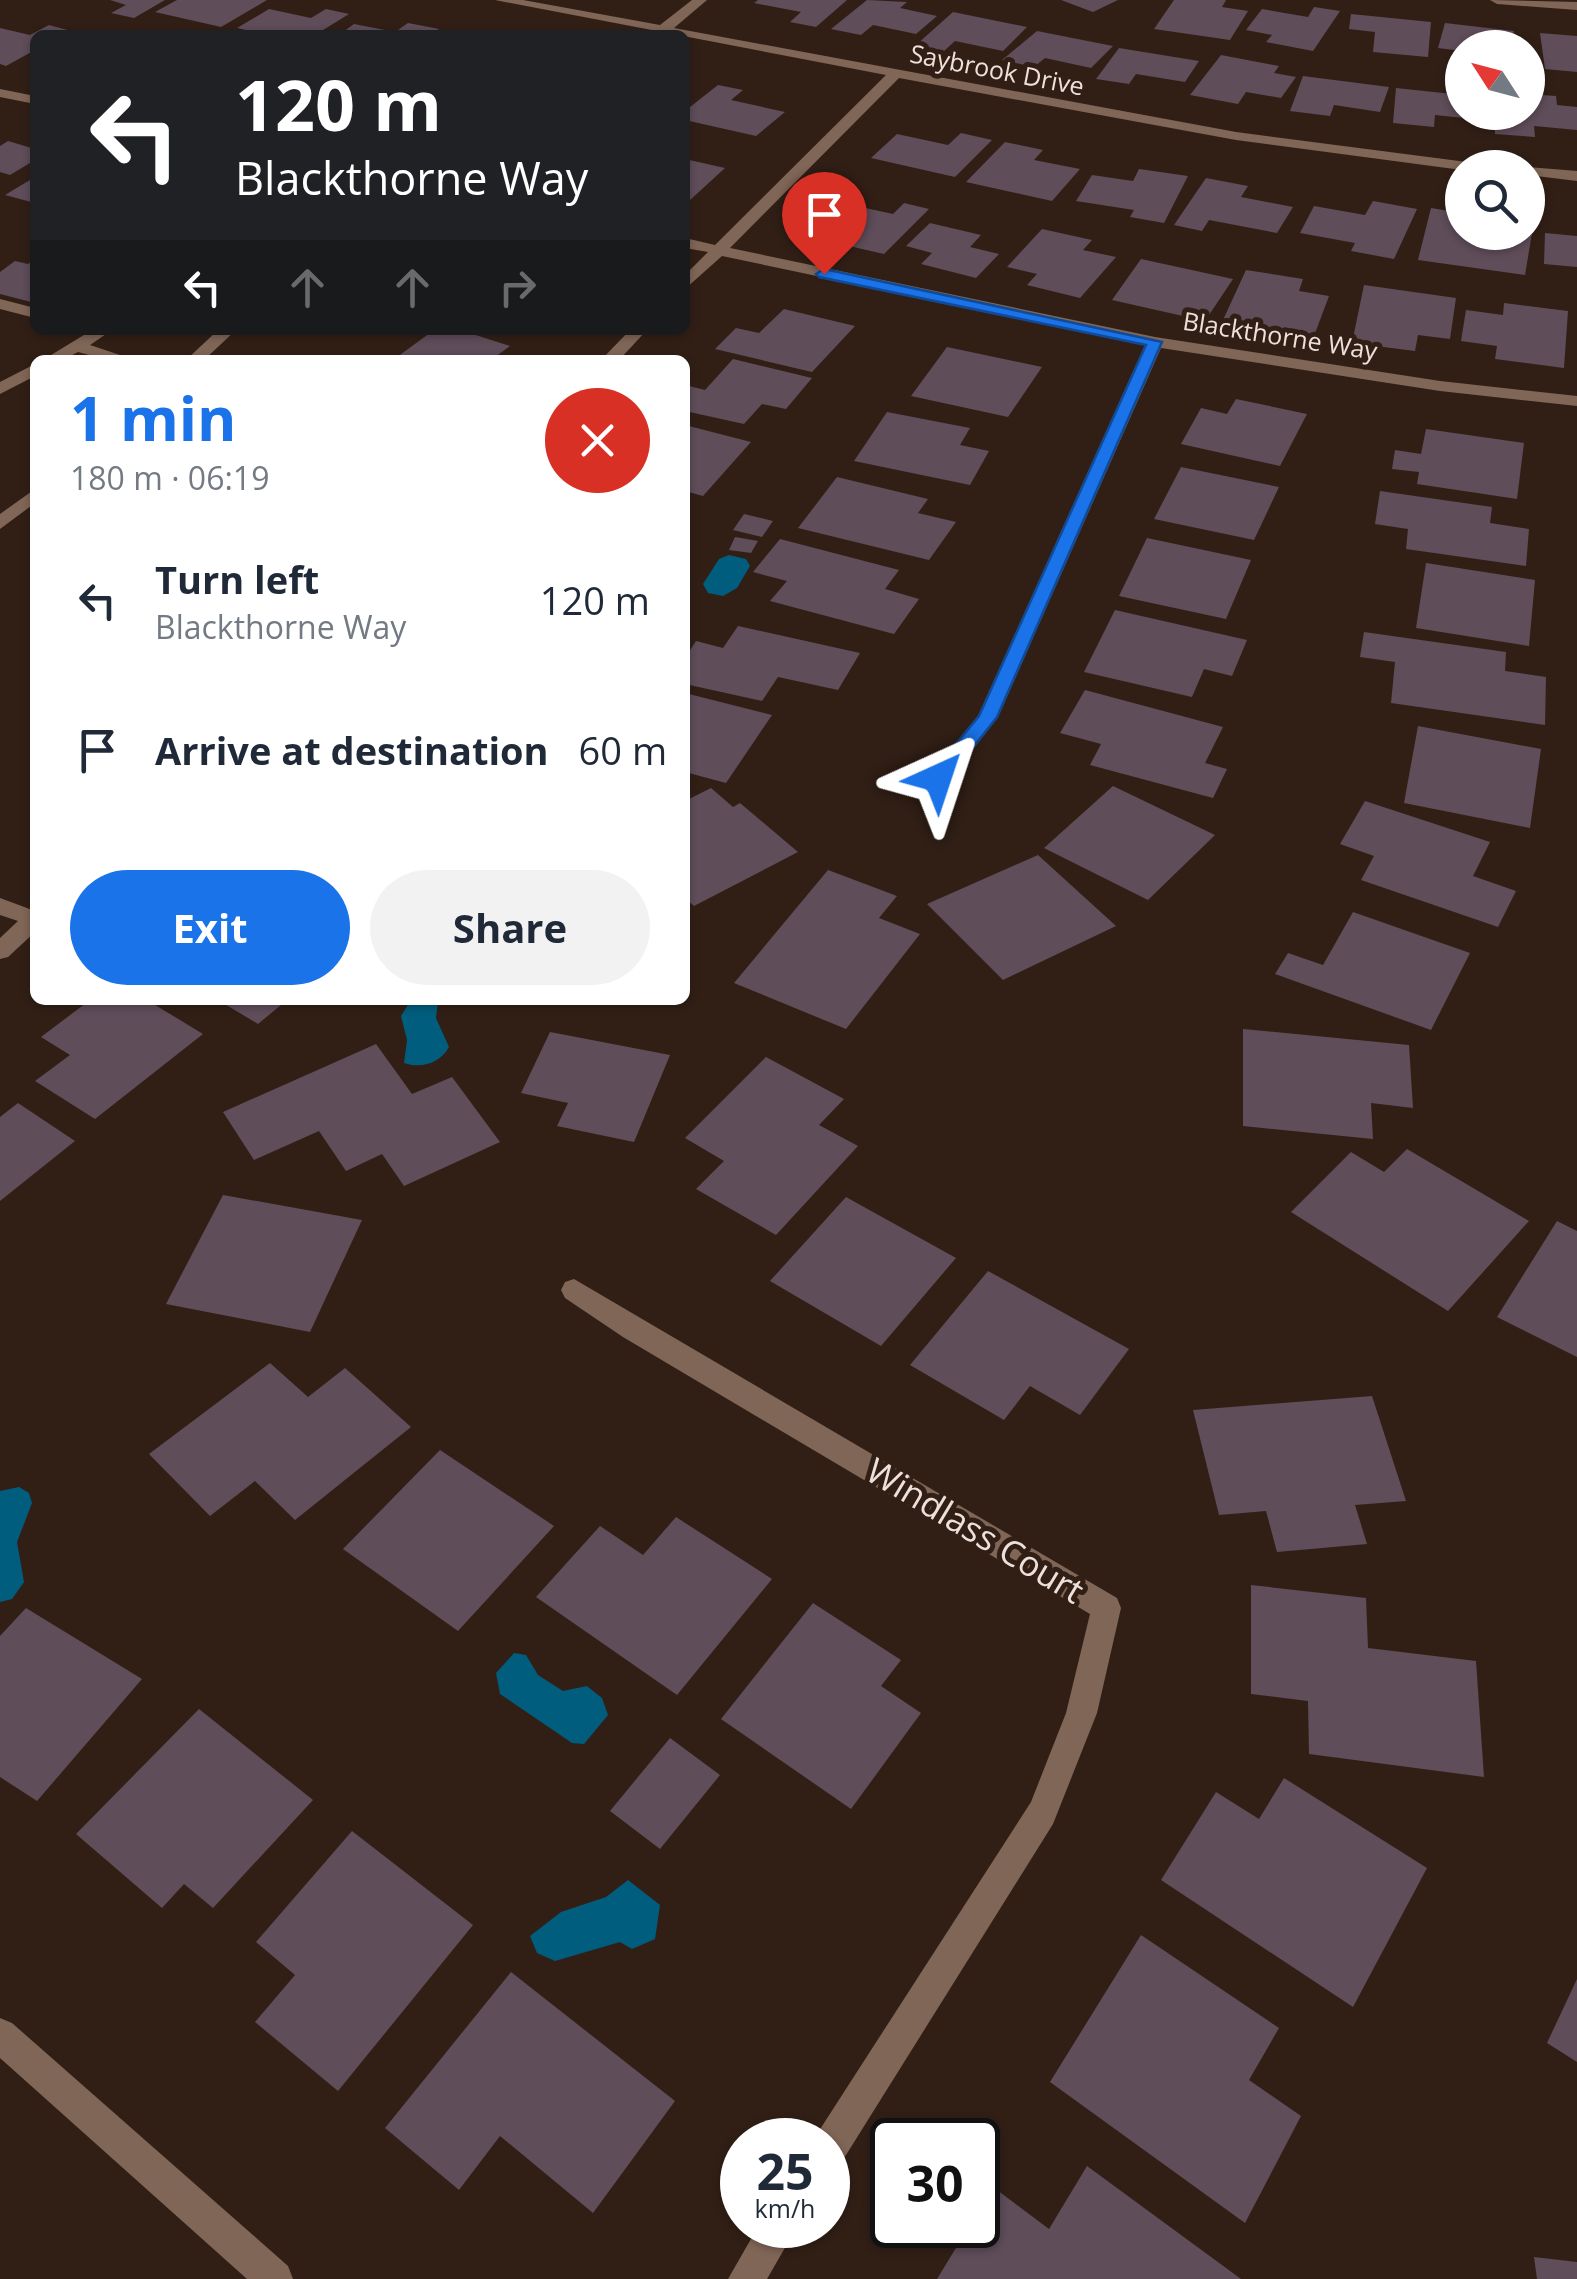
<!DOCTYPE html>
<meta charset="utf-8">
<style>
:root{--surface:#fff;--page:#f2f2f3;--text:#1f2937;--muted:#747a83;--accent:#1a73e8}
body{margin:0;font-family:"Open Sans",sans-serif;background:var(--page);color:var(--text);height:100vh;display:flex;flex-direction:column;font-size:38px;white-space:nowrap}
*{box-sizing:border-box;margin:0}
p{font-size:32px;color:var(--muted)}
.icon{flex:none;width:55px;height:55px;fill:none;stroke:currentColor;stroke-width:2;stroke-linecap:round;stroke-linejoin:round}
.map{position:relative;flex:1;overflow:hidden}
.panel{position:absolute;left:30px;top:355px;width:660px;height:650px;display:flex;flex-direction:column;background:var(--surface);border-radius:15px;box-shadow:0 2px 8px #0004}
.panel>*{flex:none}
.top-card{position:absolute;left:30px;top:30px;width:660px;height:305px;border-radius:15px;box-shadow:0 2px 8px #0004;background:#202124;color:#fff;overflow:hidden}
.needle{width:65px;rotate:306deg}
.tools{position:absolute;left:1445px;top:30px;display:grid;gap:20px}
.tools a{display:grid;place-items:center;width:100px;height:100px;border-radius:50%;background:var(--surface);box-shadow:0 2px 8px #0004;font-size:50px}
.speed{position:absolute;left:720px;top:2118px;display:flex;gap:20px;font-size:50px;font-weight:700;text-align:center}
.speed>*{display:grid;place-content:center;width:130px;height:130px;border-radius:50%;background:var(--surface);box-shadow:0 2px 8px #0004;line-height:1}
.speed small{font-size:25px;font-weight:400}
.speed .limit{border:5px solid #111;border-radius:15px;background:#fff;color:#111}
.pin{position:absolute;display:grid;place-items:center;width:85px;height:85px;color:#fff;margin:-102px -42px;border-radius:50% 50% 50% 0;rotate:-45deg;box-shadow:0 0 10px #0007}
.pin .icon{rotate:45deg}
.me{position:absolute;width:110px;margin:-55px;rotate:42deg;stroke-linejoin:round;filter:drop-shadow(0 0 8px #0008)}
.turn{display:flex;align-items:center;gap:35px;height:210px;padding:0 40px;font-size:45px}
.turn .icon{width:130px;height:130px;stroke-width:2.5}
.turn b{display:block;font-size:70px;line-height:85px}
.lanes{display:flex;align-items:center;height:95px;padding:0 40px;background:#0003;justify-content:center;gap:50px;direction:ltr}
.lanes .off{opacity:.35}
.round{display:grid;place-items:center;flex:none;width:105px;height:105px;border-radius:52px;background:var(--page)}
.summary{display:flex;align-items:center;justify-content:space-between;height:170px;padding:0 40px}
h1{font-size:60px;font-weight:700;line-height:75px;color:var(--accent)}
.action{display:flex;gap:20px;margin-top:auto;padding:20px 40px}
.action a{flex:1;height:115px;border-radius:60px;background:var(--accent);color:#fff;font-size:40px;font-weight:700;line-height:115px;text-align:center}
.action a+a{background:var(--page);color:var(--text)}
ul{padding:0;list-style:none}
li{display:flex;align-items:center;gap:30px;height:150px;padding:0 40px}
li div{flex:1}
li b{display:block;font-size:38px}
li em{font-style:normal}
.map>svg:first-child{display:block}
</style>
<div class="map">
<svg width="1577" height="2279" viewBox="0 0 1577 2279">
<rect width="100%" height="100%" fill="#311f16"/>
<path fill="#005d7d" d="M729,555l17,4 4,7 -13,22 -14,8 -15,-3 -5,-9 16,-25z
M411,1000l27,1 -2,17 13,29c-9,16 -27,22 -45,16l3,-23 -6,-24z
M19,1487l10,6 3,10 -15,39 7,40 -12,17 -12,3v-111z
M514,1653l12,2 12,20 25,16 24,-5 15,12 6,17 -24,29 -12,-1 -72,-49 -4,-21z
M628,1880l32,25 -5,34 -23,10 -12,-7 -65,19 -18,-8 -7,-17 31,-24 45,-15z"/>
<path fill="#5f4d5a" d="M110,0h55l-31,18 -23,-5 15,-8z
M177,0h90l-46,27 -66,-15z
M758,0h89l-31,27 -26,-5 11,-10 -47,-9z
M867,0l40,2 -7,6 37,8 -21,18 -43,-9 -12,10 -30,-6z
M1061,0h57l-25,12z
M1174,0h52l-4,7 26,4 -18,29 -76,-11z
M1314,7l26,4 -27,40 -47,-9 6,-7 -26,-5 16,-21 46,8z
M269,9l42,9 15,-9 23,5 -34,21h-46l-32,-7z
M953,12l74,15 -24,24 -48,-10 -11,10 -28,-6z
M1351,14l80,8 -3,35 -55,-5 2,-20 -26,-3z
M408,23l31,6 -8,6h-92l15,-11 41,8z
M1445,23l69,8 -4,17h-48v3l-24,-3z
M49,25l22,6 -8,4h-28v15l-29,16 -6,-2v-36l30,7z
M1037,31l76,15 -22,22 -46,-10 -11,9 -32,-7z
M1540,33l37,3v36l-32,-3z
M1119,48l80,13 -14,21 -49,-8 -7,10 -33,-5z
M1221,55l58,11 -5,7 22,4 -15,21 -35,-6 -8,12 -48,-9z
M1303,76l86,11 -9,25 -46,-7 -4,11 -40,-5z
M718,85l25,5 -12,10 54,12 -29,24 -71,-16v-9z
M1396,88l66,7v17h21v8l-48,-5 -1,12 -41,-4z
M1528,94l28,2 1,9 20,2v23l-43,-4 1,11 -40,-3 -1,-22h34z
M961,133l31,7 -37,37 -84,-19 26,-24 51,11z
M8,141l27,8v11l-25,15 -10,-3v-26z
M1005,142l38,8 -9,10 46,9 -28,32 -86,-19z
M685,159l40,9 -36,33 -4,-1z
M1139,169l49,7 -24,47 -34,-6 4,-7 -58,-9 16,-26 41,6z
M35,177v26l-30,-8z
M1206,178l42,8 -7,11 52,10 -16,26 -68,-13 -7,11 -28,-6z
M833,201l60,13 11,-11 25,6 -45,45 -35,-8 10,-9 -51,-12z
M1373,201l44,8 -23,50 -43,-8 4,-8 -55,-10 14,-27 51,9z
M1431,208l31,5v19l70,1 -7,42 -107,-15z
M930,223l51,12 -11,12 29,7 -23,24 -55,-14 11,-11 -26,-7z
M1042,229l50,11 -9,10 33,7 -36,41 -53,-13 10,-11 -30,-7z
M1545,233l32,3v31l-33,-3z
M35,259v44l-35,-9v-22l15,-11 13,3z
M1141,259l92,20 -28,42 -93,-21z
M1246,270l57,9 -4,12 30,5 -15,40 -91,-16z
M1364,285l92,13 -6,41 -32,-4 -3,16 -63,-8z
M1504,303l64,8 -4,57 -69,-9 2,-13 -36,-5 5,-31 37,5z
M784,309l71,17 -43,46 -97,-23 21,-21 23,5z
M434,330h26l50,16 -19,14h-98z
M947,347l95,20 -34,50 -97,-21z
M733,359l79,19 -26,31 -24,-5 -18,20 -59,-13v-26l20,5z
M1236,399l71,15 -27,52 -99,-22 20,-36 26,6z
M887,412l83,16 -10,17 29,6 -19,34 -116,-24z
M685,425l66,17 -48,54 -18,-5z
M1426,429l98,14 -7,56 -100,-15 2,-12 -27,-3 3,-19 26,4z
M1181,467l98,20 -25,53 -100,-21z
M837,477l91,22 -10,14 38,9 -27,38 -131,-32z
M1380,491l112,16 -2,16 39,6 -3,37 -120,-17 2,-20 -33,-5z
M744,514l29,7 -11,16 -29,-7z
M735,537l23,4 -7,12 -22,-3z
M1147,538l104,22 -25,59 -107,-23z
M780,539l119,31 -14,19 34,10 -25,35 -124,-33 17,-20 -34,-9z
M1426,563l109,17 -6,66 -113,-18z
M1115,610l132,30 -15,36 -28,-7 -12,28 -108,-25z
M738,626l122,27 -22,37 -60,-13 -16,24 -77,-17v-26l11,-17 27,7z
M1364,632l142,20 -1,19 41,6 -1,48 -154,-22 4,-41 -35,-5z
M1085,690l138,37 -18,36 22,6 -14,29 -123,-33 11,-21 -41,-11z
M685,693l87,22 -46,68 -41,-11z
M1418,726l123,23 -11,79 -126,-25z
M1113,786l102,49 -67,65 -104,-52z
M711,788l22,19 7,-4 58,49 -104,54 -9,-8v-97z
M1365,801l125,41 -17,34 43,15 -18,36 -137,-47 13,-24 -34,-12z
M1038,855l78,71 -113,54 -76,-76z
M828,870l69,26 -18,22 41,16 -74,95 -112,-46z
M1353,912l117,41 -39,77 -156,-56 13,-21 35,12z
M90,1000h57l56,34 -108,85 -60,-38 35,-26 -29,-18z
M218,1000h69l-29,24z
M1243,1029l166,16 4,63 -42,-5 2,36 -130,-13z
M550,1032l120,23 -36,87 -77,-16 11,-23 -47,-10z
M376,1044l36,50 40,-17 48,65 -96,44 -22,-32 -36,17 -27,-40 -65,29 -31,-48z
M766,1057l78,42 -25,26 39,21 -82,89 -80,-46 28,-28 -39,-23z
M18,1103l57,38 -75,60v-84z
M1407,1149l122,72 -81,90 -157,-99 60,-60 33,20z
M223,1195l139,25 -52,112 -144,-28z
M846,1197l110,61 -75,88 -111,-65z
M1557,1221l20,10v126l-80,-40z
M988,1271l141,78 -49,66 -50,-29 -26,34 -94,-55z
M270,1363l38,34 37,-29 66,59 -116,93 -40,-39 -45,35 -61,-62z
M1372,1396l34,105 -51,4 12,39 -90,8 -11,-41 -47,4 -26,-105z
M440,1450l114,76 -96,105 -115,-82z
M676,1517l96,62 -95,116 -141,-98 64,-71 43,29z
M1251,1585l115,13 2,50 108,13 8,116 -175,-23 -1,-53 -57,-7z
M813,1603l88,57 -20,26 40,27 -70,96 -130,-90z
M26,1608l116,71 -105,122 -37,-24v-141z
M199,1709l114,91 -100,108 -29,-24 -22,24 -86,-74z
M670,1738l50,37 -60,74 -50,-38z
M1284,1778l143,90 -74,139 -192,-127 55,-88 43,27z
M352,1831l121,94 -135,166 -83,-69 40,-47 -39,-33z
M1141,1935l138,93 -30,52 52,36 -56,107 -195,-141z
M511,1972l164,129 -82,112 -93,-77 -41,54 -74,-62z
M1577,1979v83l-30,-19z
M1087,2166l154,113h-304l33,-54h8v-12l15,-26 56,42z
M1534,2257l43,5v17h-40z"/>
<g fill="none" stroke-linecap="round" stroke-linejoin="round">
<path fill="#806657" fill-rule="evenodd" d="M495,0h28l137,25 32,-25h15l-33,28 562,104 254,33 2,3 -30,2 -226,-30 -337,-62 -169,170 425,89 285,44 137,15v10l-137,-15 -279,-43 -163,369 -52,67h-16l-3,-5 3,-5 49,-59 166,-370 -423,-89 -37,33v-14l23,-23 -23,-4v-10l30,7 171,-170z
M1490,0l87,2v8l-80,-6z
M0,89l35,7v8l-35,-7z
M1528,167l49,4v10l-49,-6v-7h-4z
M0,299l35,9v10l-35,-9z
M92,330h20l-22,15 45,15h-27l-30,-8 -15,8h-20z
M218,330h18l-32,30h-18z
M630,330h17l-28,30h-18z
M35,364v12l-35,18v-12z
M35,489v14l-35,26v-15z
M0,898l35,13v21l-27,25 -8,2v-21l18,-17 -18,-6z
M574,1279l543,319 4,10 -24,105 -44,111 -212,339 -13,5v-28l-13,-3 216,-335 35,-89 24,-99 -467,-277 -58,-39 -4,-8 4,-8z
M0,2018l12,5 276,243 5,13h-46l-247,-221z
M759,2225h39l-31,54h-39z"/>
</g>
<path fill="#1a73e8" stroke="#114b97" stroke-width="2.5" d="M824,269l338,73 -165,375 -52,66 -7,2 -10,-7 51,-62 167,-371 -327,-68 -3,-3z"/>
<g text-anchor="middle" stroke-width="10" stroke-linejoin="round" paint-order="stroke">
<g font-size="25" fill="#eee1db" stroke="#311f16">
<text transform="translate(997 70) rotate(11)" y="9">Saybrook Drive</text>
<text transform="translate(1280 336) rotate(9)" y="9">Blackthorne Way</text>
</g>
<g font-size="35" fill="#eee1db" stroke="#311f16">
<text transform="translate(975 1531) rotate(31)" y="12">Windlass Court</text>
</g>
</g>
</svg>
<div class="tools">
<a><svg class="needle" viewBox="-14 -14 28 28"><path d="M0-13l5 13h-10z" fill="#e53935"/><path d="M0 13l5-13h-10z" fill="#747a83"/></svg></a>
<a><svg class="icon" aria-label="search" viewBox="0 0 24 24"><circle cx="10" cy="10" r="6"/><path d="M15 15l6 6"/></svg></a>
</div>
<div class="speed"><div>25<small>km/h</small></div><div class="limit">30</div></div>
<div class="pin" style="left:824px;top:274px;background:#d93025"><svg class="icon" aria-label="arrive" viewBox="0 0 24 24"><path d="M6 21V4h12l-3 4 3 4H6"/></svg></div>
<svg class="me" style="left:938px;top:778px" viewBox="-20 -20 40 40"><path d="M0-17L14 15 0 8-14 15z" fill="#1a73e8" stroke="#fff" stroke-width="4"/></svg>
<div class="top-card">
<div class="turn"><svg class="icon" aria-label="left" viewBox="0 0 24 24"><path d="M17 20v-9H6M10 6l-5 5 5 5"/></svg><div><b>120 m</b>Blackthorne Way</div></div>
<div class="lanes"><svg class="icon" aria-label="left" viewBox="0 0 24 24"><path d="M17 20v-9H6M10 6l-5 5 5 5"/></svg><svg class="icon off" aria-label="ahead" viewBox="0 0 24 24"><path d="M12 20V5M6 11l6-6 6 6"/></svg><svg class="icon off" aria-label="ahead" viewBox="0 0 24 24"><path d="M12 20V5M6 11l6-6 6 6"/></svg><svg class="icon off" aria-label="right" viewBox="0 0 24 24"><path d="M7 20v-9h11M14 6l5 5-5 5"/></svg></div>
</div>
<section class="panel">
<div class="summary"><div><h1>1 min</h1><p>180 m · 06:19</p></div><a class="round" style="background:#d93025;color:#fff"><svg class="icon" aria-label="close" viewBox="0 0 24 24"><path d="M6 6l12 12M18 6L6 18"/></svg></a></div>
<ul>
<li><svg class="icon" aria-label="left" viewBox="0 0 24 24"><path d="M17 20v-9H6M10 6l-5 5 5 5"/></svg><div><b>Turn left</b><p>Blackthorne Way</p></div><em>120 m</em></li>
<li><svg class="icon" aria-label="arrive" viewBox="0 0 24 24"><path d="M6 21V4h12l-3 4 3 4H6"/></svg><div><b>Arrive at destination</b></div><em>60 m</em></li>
</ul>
<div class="action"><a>Exit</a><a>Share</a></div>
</section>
</div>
